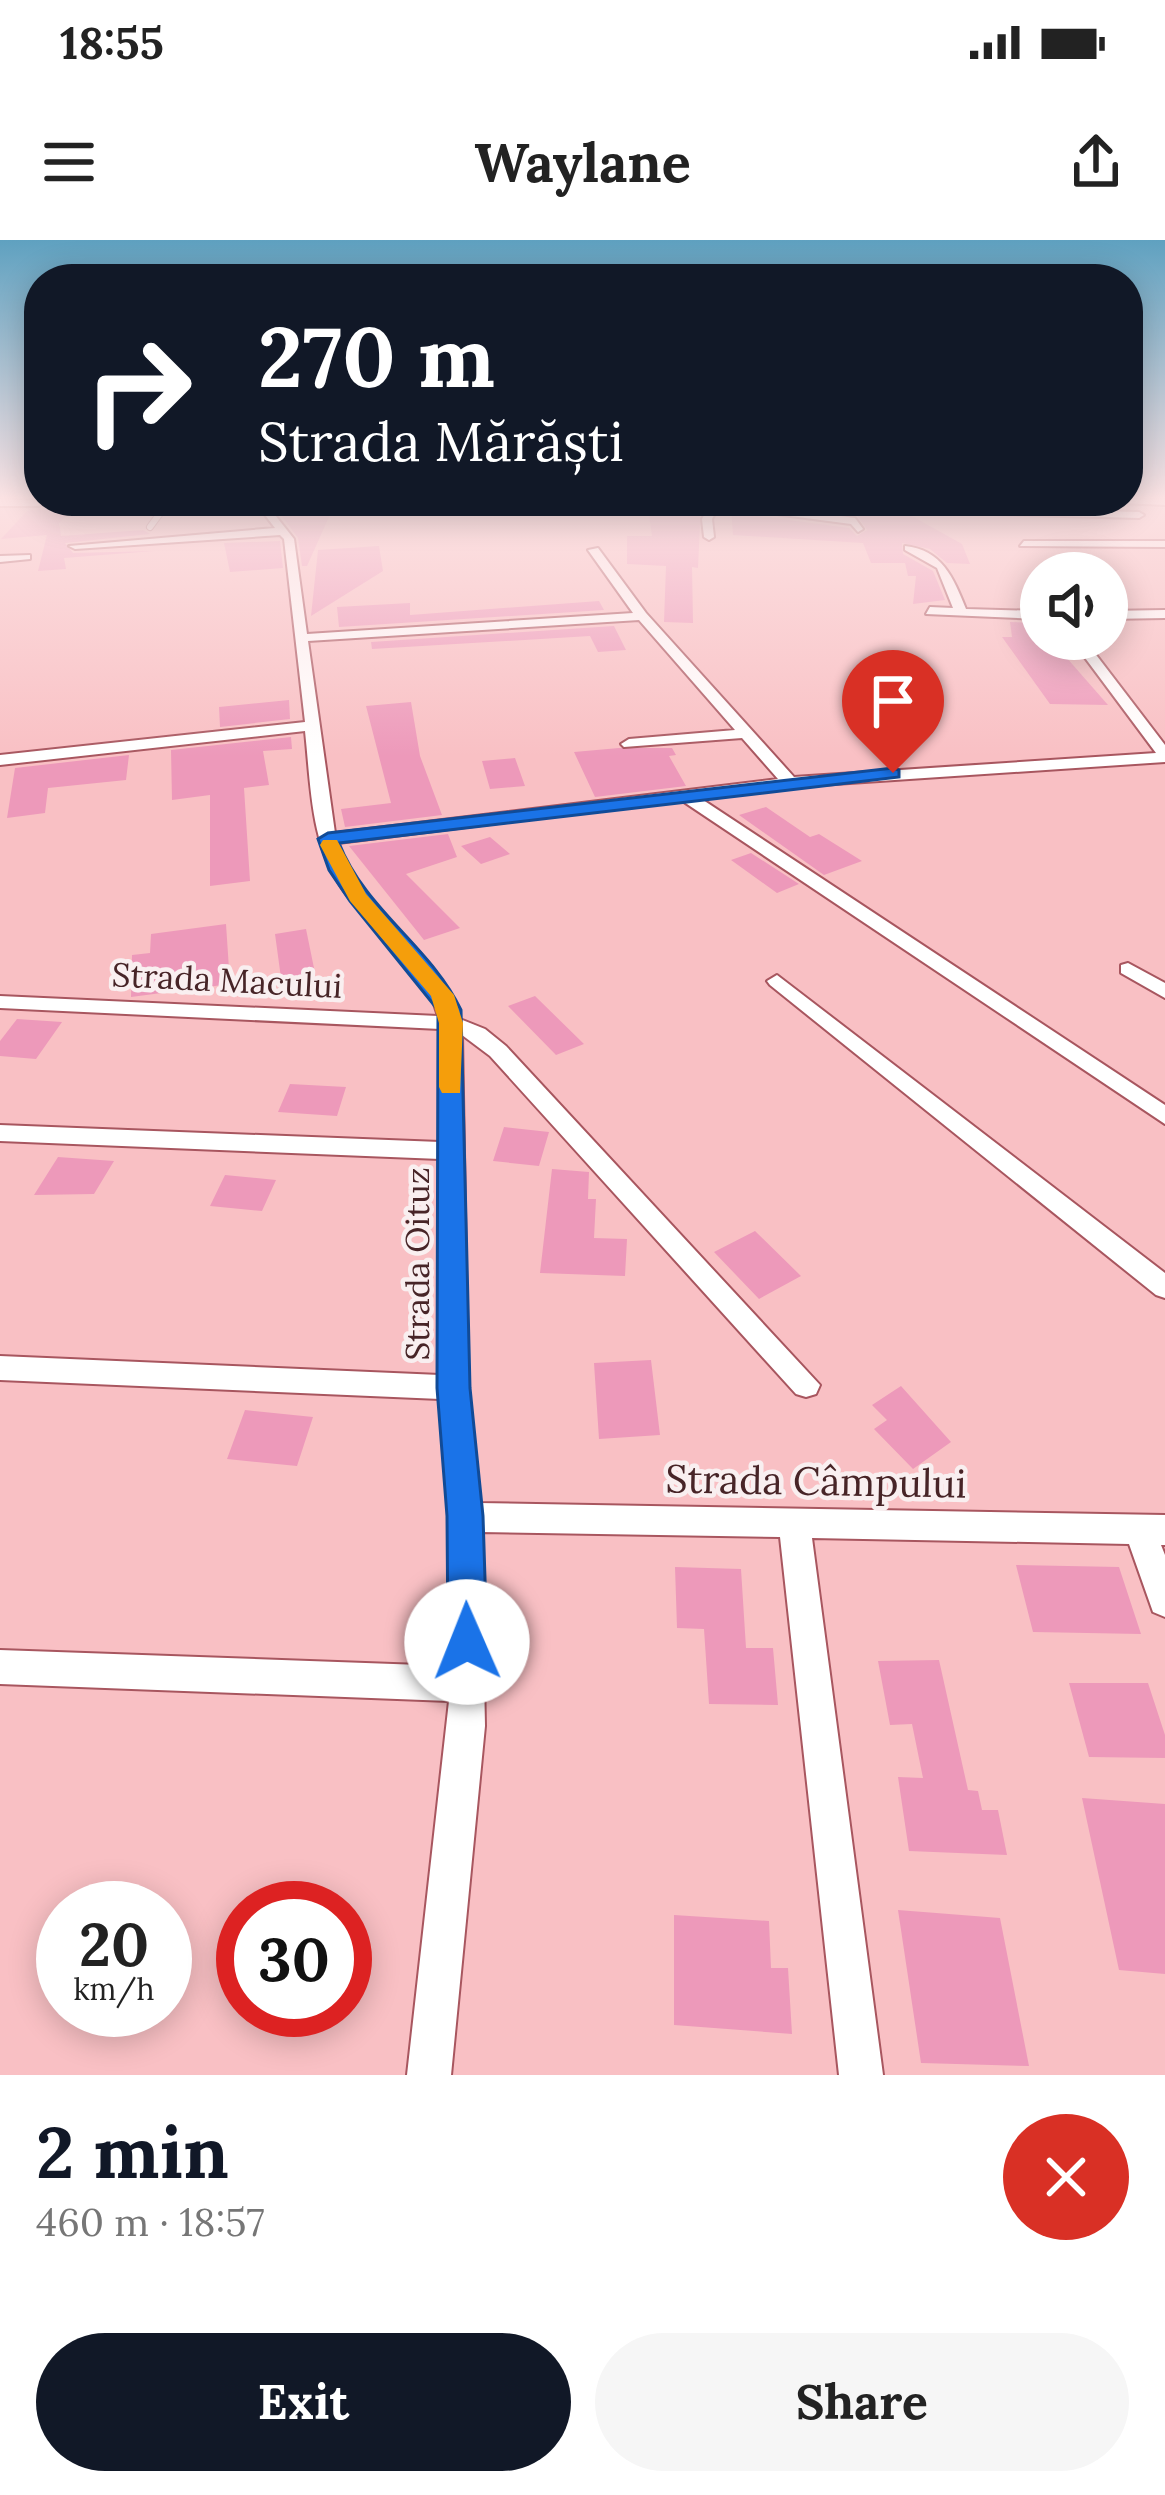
<!DOCTYPE html>
<meta charset="utf-8">
<style>
:root{--surface:#fff;--page:#f6f6f6;--text:#222;--muted:#767676;--accent:#111827}
body{margin:0;font-family:Lora,serif;background:var(--page);color:var(--text);height:100vh;display:flex;flex-direction:column;font-size:45px;white-space:nowrap}
*{box-sizing:border-box;margin:0}
p{font-size:39px;color:var(--muted)}
.icon{flex:none;width:66px;height:66px;fill:none;stroke:currentColor;stroke-width:2;stroke-linecap:round;stroke-linejoin:round}
.map{position:relative;height:1835px;overflow:hidden}
.panel{display:flex;flex-direction:column;background:var(--surface);flex:1}
.panel>*{flex:none}
.guide{position:absolute;left:24px;top:24px;width:1119px;height:252px;border-radius:48px;box-shadow:0 6px 30px #0003;background:#111827;color:#fff;overflow:hidden}
.fabs{position:absolute;left:1020px;top:312px;display:grid;gap:24px}
.fabs a{display:grid;place-items:center;width:108px;height:108px;border-radius:50%;background:var(--surface);box-shadow:0 6px 30px #0003;font-size:60px}
.speed{position:absolute;left:36px;top:1641px;display:flex;gap:24px;font-size:60px;font-weight:700;text-align:center}
.speed>*{display:grid;place-content:center;width:156px;height:156px;border-radius:50%;background:var(--surface);box-shadow:0 6px 30px #0003;line-height:1}
.speed small{font-size:30px;font-weight:400}
.speed .limit{border:18px solid #d22;background:#fff;color:#111}
.pin{position:absolute;display:grid;place-items:center;width:102px;height:102px;color:#fff;margin:-123px -51px;border-radius:50% 50% 50% 0;rotate:-45deg;box-shadow:0 0 12px #0007}
.pin .icon{rotate:45deg}
.me{position:absolute;width:132px;margin:-66px;rotate:359deg;stroke-linejoin:round;filter:drop-shadow(0 0 9px #0008)}
.turn{display:flex;align-items:center;gap:42px;height:252px;padding:0 36px;font-size:54px}
.turn .icon{width:156px;height:156px;stroke-width:2.5}
.turn b{display:block;font-size:84px;line-height:102px}
.round{display:grid;place-items:center;flex:none;width:126px;height:126px;border-radius:63px;background:var(--page)}
.headline{display:flex;align-items:center;justify-content:space-between;height:204px;padding:0 36px}
h1{font-size:72px;font-weight:700;line-height:90px;color:var(--accent)}
.action{display:flex;gap:24px;margin-top:auto;padding:24px 36px}
.action a{flex:1;height:138px;border-radius:72px;background:var(--accent);color:#fff;font-size:48px;font-weight:700;line-height:138px;text-align:center}
.action a+a{background:var(--page);color:var(--text)}
.status{display:flex;justify-content:space-between;align-items:center;height:84px;padding:0 60px;background:var(--surface);direction:ltr}
.status svg{height:33px;fill:currentColor}
header{display:flex;justify-content:space-between;align-items:center;height:156px;padding:0 36px;background:var(--surface);font-size:54px;font-weight:700}
.map>svg:first-child{display:block}
</style>
<div class="status"><b>18:55</b><svg viewBox="0 0 49 12"><path d="M0 12V9h3v3zM5 12V6h3v6zM10 12V3h3v9zM15 12V0h3v12zM26 1h20v11H26zM47 4h2v5h-2z"/></svg></div>
<header><svg class="icon" aria-label="menu" viewBox="0 0 24 24"><path d="M4 6h16M4 12h16M4 18h16"/></svg>Waylane<svg class="icon" aria-label="share" viewBox="0 0 24 24"><path d="M12 15V3M7 8l5-5 5 5M5 13v7h14v-7"/></svg></header>
<div class="map">
<svg width="1165" height="1835" viewBox="0 0 1165 1835">
<rect width="100%" height="100%" fill="#f9c0c4"/>
<path fill="#ed99ba" d="M647,261h54l-3,67 -6,-1 1,56 -29,-1 2,-56 -39,-2v-28h25z
M763,261h122l77,43 8,20 -23,-1 -17,-14 -28,-6 1,11 30,17 12,29 -32,4 3,-28h-8l-3,-13h-34l-8,-20 -130,-8 -2,-28 13,7 105,14 8,8 10,-6 -11,-16z
M55,262l1,5h19l-16,16 2,13 82,-6 7,4 -85,9 8,10 81,-2 -90,7 2,11 -28,2 9,-36 -46,4 26,-28 26,-4z
M333,268l-26,58h-5l-4,-28 -17,-23 3,-6z
M280,301l3,27 -53,4 -6,-29z
M379,306l4,25 -72,45 7,-66z
M599,361l5,9 -265,17 -2,-20 73,-4v12z
M1010,382l31,1v26h18l49,56 -58,-1 -48,-67h10z
M614,386l12,24 -28,2 -8,-16 -218,13 -1,-7z
M289,460l1,19 -70,8 -1,-20z
M411,462l9,54 22,59 -97,12 -4,-18 50,-6 -25,-97z
M291,497l1,12 -29,2 6,34 -25,3 6,93 -40,5v-91l-38,5 -1,-50z
M619,508h53l4,7 -7,1 17,30 -91,11 -21,-45z
M129,515l-3,25 -78,8 -3,25 -38,5 8,-50z
M515,518l10,28 -35,3 -8,-28z
M766,567l44,30 9,-3 43,27 -38,14 -85,-60z
M448,594l9,23 -51,17 54,54 -36,12 -75,-94z
M490,597l20,17 -29,10 -20,-18z
M751,613l48,31 -22,9 -46,-33z
M226,684l4,60 -99,13 1,-42 18,-2 1,-19z
M306,689l9,44 -34,5 -6,-44z
M535,756l49,48 -28,11 -48,-49z
M17,779l45,3 -26,37 -36,-3v-15z
M290,844l56,3 -9,29 -59,-4z
M504,887l45,5 -10,34 -46,-5z
M58,917l56,4 -20,33 -60,1z
M552,929l37,3 -1,27h8l-2,39 33,1 -2,37 -85,-3z
M225,935l51,5 -14,31 -52,-5z
M755,991l46,45 -42,23 -45,-47z
M651,1120l9,75 -61,4 -5,-76z
M901,1146l50,56 -38,27 -39,-40 13,-9 -15,-15z
M245,1170l68,7 -16,49 -70,-7z
M1016,1325l103,2 22,67 -108,-2z
M675,1327l66,2 5,79h27l5,57 -69,-1 -5,-75 -27,-1z
M939,1420l29,130 10,1 4,19h16l9,45 -98,-4 -11,-74 25,1 -11,-54 -22,1 -12,-64z
M1069,1443h79l17,52v23l-76,-1z
M1082,1558l83,6v170l-46,-4z
M898,1670l102,8 29,148 -108,-3z
M674,1675l95,6 2,47h17l4,66 -118,-9z"/>
<g fill="none" stroke-linecap="round" stroke-linejoin="round">
<g stroke="#a8565f" stroke-width="8">
<path id="service" d="M150,287l19,-26"/>
</g>
<g stroke="#a8565f" stroke-width="4">
<path id="minor" d="M1128,259h37v6l-41,-2z
M263,261h10l2,14 19,24 13,95 326,-21 -45,-63 10,-2 48,65 148,164 362,-24 -85,-114h13l81,106v17l-375,25 -90,11 465,307v19l-484,-324 -343,43c23,71 101,105 122,176l25,10 21,17 314,339 -4,9 -10,3 -10,-3 -306,-338 -28,-21 6,353 11,115 686,12v30h-4l4,10v62l-12,-5 -24,-68 -317,-6 71,537h-44l-59,-538 -299,-5 4,194 -34,349h-44l42,-374 -449,-17v-34l449,16v-149l-9,-118 -440,-19v-24l440,19v-216l-440,-18v-16l440,17v-113l-440,-21v-12l438,20c-14,-51 -64,-83 -94,-125 -34,-46 -33,-105 -39,-160l-305,34v-10l305,-33 -21,-183 -4,-4 -205,14 -6,-3 206,-18 -10,-13zM639,380l96,110 -106,9 -8,5 3,3 118,-9 36,41 -443,54 -27,-192z
M712,261h10l-10,18 2,18 -5,3 -5,-3 -2,-18z
M729,261l126,17 8,11 -5,3 -7,-8 -106,-14z
M921,267l218,5 5,3 -5,3 -222,-6z
M1024,301h141v6l-145,-1z
M905,306c37,4 48,31 61,63l75,2v8l-115,-5 4,-7 23,1 -16,-40 -32,-18z
M30,315v4l-30,3v-6z
M1165,370v8l-58,1v-8z
M1128,723l37,20v15l-44,-25v-8z
M777,735l388,298v25l-9,-3 -386,-310 -3,-4z"/>
</g>
<g stroke="#a8565f" stroke-width="4">
<path id="secondary" d="M0,259l47,2 -8,5h-39z"/>
</g>
<use href="#service" stroke="#fff" stroke-width="6"/>
<use href="#minor" fill="#fff" fill-rule="evenodd"/>
<use href="#secondary" fill="#fff" fill-rule="evenodd"/>
</g>
<linearGradient id="sky" x2="0" y2="1"><stop stop-color="#5fa1c0"/><stop offset="0.5" stop-color="#fce3e4"/><stop offset="1" stop-color="#fce3e4" stop-opacity="0"/></linearGradient>
<rect width="1165" height="516" fill="url(#sky)"/>
<path fill="#1a73e8" stroke="#114b97" stroke-width="3" d="M893,528l6,2v7l-560,66c26,67 92,104 122,167l9,378 13,128 4,126 -6,14 -14,6 -14,-6 -5,-14 -1,-126 -10,-128 1,-378 -88,-109 -21,-31 -11,-31 10,-6z"/>
<path fill="#f59e0b" d="M323,600h14l29,54 88,101 9,28 -3,70h-18l-3,-6v-64l-8,-27 -81,-95 -30,-56z"/>
<g text-anchor="middle" stroke-width="9" stroke-linejoin="round" paint-order="stroke">
<g font-size="33" fill="#472427" stroke="#f9eff0">
<text transform="translate(227 740) rotate(3)" y="12">Strada Macului</text>
<text transform="translate(417 1024) rotate(-90)" y="12">Strada Oituz</text>
</g>
<g font-size="39" fill="#472427" stroke="#f9eff0">
<text transform="translate(816 1241) rotate(1)" y="14">Strada Câmpului</text>
</g>
</g>
</svg>
<div class="fabs">
<a><svg class="icon" aria-label="sound" viewBox="0 0 24 24"><path d="M4 9h4l5-4v14l-5-4H4zM17 9q2 3 0 6"/></svg></a>
</div>
<div class="speed"><div>20<small>km/h</small></div><div class="limit">30</div></div>
<div class="pin" style="left:893px;top:533px;background:#d93025"><svg class="icon" aria-label="arrive" viewBox="0 0 24 24"><path d="M6 21V4h12l-3 4 3 4H6"/></svg></div>
<svg class="me" style="left:467px;top:1402px" viewBox="-20 -20 40 40"><circle r="19" fill="#fff"/><path d="M0-13L10 11 0 6-10 11z" fill="#1a73e8"/></svg>
<div class="guide">
<div class="turn"><svg class="icon" aria-label="right" viewBox="0 0 24 24"><path d="M7 20v-9h11M14 6l5 5-5 5"/></svg><div><b>270 m</b>Strada Mărăști</div></div>
</div>
</div>
<section class="panel">
<div class="headline"><div><h1>2 min</h1><p>460 m · 18:57</p></div><a class="round" style="background:#d93025;color:#fff"><svg class="icon" aria-label="close" viewBox="0 0 24 24"><path d="M6 6l12 12M18 6L6 18"/></svg></a></div>
<div class="action"><a>Exit</a><a>Share</a></div>
</section>
